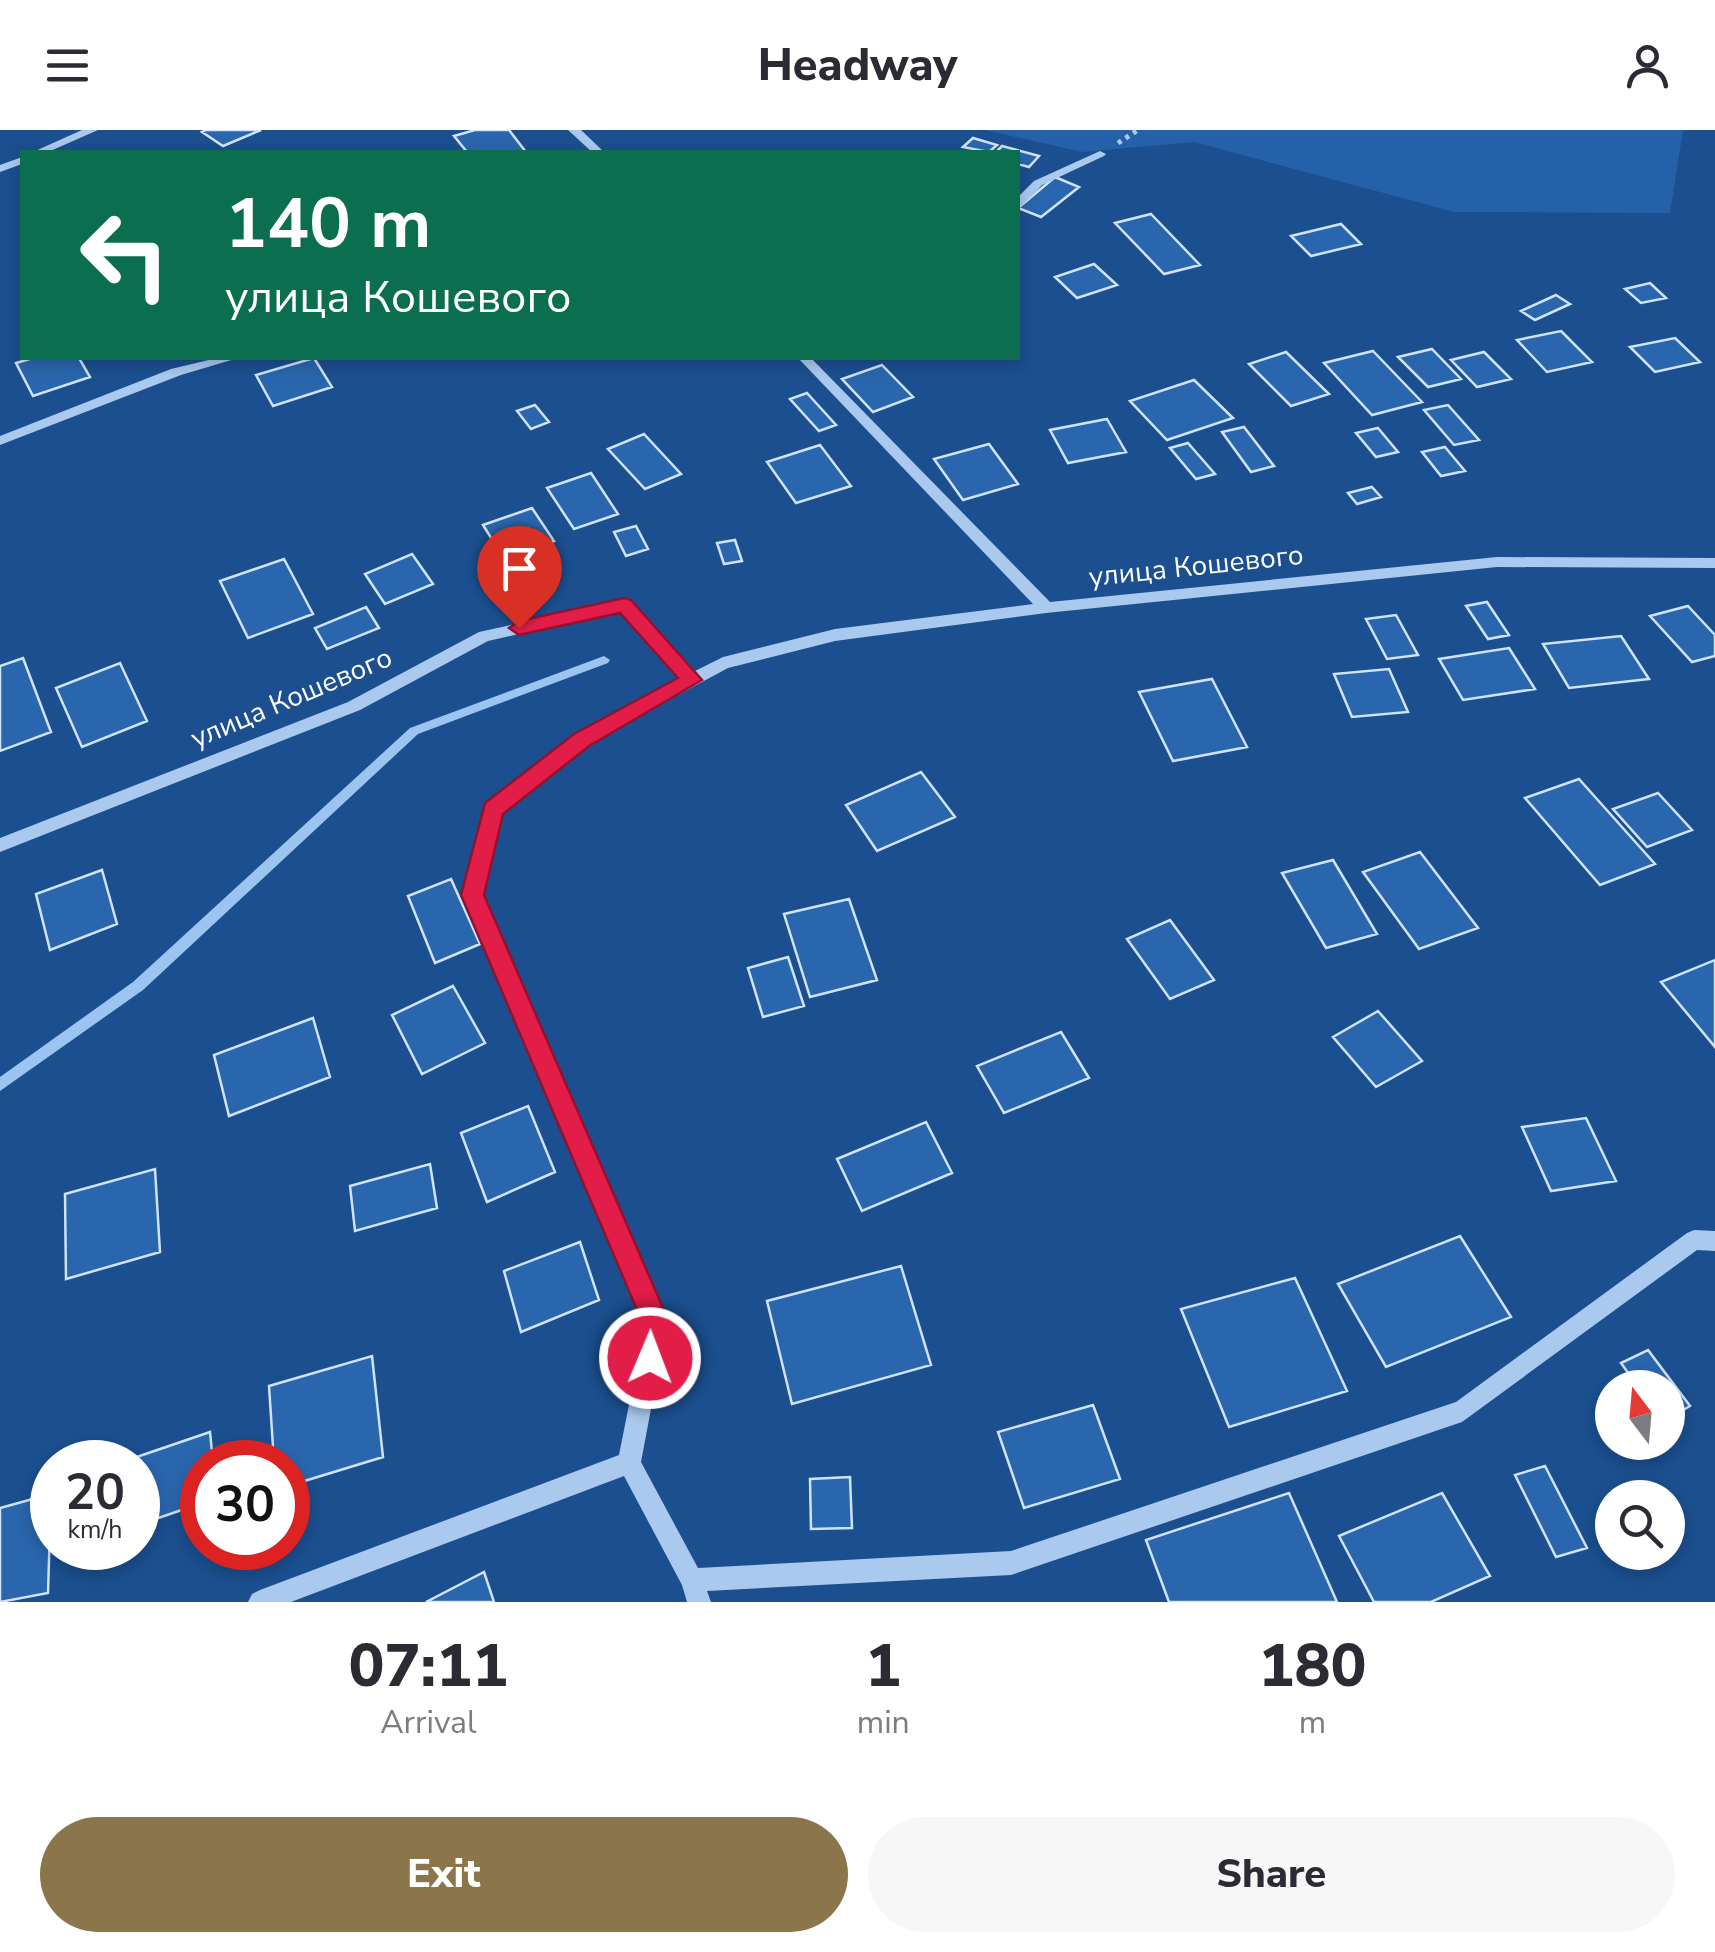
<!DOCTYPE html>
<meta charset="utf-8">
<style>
:root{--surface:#fff;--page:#f7f7f7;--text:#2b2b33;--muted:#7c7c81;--accent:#8a764a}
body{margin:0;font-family:"Nunito Sans",sans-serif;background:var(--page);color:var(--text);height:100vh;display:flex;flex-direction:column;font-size:38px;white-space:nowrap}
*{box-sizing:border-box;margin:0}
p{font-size:32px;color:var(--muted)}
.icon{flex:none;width:55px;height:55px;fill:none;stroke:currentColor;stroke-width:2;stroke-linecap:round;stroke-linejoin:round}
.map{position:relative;height:1472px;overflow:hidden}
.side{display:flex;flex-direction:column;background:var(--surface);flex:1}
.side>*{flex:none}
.guide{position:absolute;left:20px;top:20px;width:1000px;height:210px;border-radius:0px;box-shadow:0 5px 15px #0003;background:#0b6e4f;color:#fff;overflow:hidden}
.needle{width:65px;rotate:344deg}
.fabs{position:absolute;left:1595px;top:1240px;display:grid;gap:20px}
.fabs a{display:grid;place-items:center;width:90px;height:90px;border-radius:50%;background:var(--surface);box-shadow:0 5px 15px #0003;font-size:50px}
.speed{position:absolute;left:30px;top:1310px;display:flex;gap:20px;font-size:50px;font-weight:700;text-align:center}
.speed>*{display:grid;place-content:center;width:130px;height:130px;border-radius:50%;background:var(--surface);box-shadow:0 5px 15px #0003;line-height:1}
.speed small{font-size:25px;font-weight:400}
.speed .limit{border:15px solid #d22;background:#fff;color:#111}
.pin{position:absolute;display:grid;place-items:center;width:85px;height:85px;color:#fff;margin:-102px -42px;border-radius:50% 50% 50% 0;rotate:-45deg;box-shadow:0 0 10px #0007}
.pin .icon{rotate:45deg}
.me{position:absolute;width:110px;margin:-55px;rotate:1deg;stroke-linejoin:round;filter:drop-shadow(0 0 8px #0008)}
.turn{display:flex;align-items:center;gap:35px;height:210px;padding:0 40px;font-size:45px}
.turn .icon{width:130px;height:130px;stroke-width:2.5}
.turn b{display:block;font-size:70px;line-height:85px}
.eta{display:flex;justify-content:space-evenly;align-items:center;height:170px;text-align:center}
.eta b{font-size:60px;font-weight:800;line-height:70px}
.button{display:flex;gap:20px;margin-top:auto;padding:20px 40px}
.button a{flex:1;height:115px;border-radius:60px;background:var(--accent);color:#fff;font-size:40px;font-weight:800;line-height:115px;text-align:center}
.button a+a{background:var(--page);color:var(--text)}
header{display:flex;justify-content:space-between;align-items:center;height:130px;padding:0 40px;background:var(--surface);font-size:45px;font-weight:800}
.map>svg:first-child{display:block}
</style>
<header><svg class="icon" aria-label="menu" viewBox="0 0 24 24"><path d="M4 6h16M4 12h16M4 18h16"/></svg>Headway<svg class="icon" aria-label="person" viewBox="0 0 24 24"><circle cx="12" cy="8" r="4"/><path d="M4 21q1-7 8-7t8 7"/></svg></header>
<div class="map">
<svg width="1715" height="1472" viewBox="0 0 1715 1472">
<rect width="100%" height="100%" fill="#1b4f8f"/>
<path fill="#2461a8" d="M985,0h698l-13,83 -216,-1 -260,-70 -112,10z"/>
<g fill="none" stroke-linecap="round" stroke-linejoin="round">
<path fill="#9cc4f0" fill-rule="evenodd" d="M604,526l6,4 -2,3 -190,71 -275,256 -143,101v-14l133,-95 277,-254z"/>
</g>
<path fill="#2a66ad" stroke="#cfe3fa" stroke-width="2.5" d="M206,0h55l-38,16 -21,-14z
M475,0h34l17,22h-59l-13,-16z
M973,8l24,7 -8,7 -26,-5z
M1002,16l37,10 -10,11 -11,-3v-12h-22z
M1055,47l24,10 -38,30 -23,-9z
M1151,84l49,51 -36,9 -49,-51z
M1341,94l20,20 -50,12 -20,-20z
M1094,134l23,21 -40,13 -22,-21z
M1650,153l16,15 -25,5 -16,-14z
M1556,165l14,9 -35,16 -14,-9z
M1561,201l31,31 -45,10 -30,-32z
M1675,208l25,24 -45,10 -25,-25z
M1432,219l29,30 -33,8 -30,-30z
M1373,221l49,51 -50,13 -48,-52z
M1286,222l43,42 -38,12 -42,-42z
M1484,222l27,27 -34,8 -26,-27z
M33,228h46l11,19 -57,19 -17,-33z
M314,228l18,29 -59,19 -17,-31z
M882,235l31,32 -40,15 -31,-33z
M1194,250l39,38 -66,22 -37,-39z
M807,263l29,32 -17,6 -29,-32z
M535,275l14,17 -18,7 -14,-18z
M1448,275l31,35 -25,5 -30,-35z
M1107,289l19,33 -58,11 -18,-33z
M1244,297l30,39 -23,6 -29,-40z
M1378,298l20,24 -22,5 -20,-24z
M644,304l37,40 -36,15 -37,-40z
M1188,313l27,31 -19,5 -26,-31z
M989,314l29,40 -55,16 -29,-41z
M820,315l31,41 -55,17 -29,-41z
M1445,317l20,24 -24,5 -19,-24z
M591,343l27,41 -44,15 -27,-41z
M1372,357l9,10 -24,7 -9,-11z
M532,378l22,33 -50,18 -21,-34z
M636,396l12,23 -22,7 -12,-24z
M735,410l7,21 -18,3 -7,-21z
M412,424l21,30 -48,20 -20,-30z
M284,429l29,55 -65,24 -28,-57z
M1487,472l22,33 -21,4 -22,-33z
M1688,476l27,29v21l-23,6 -42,-46z
M366,477l13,21 -52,21 -12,-21z
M1396,485l22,40 -31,4 -21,-40z
M1621,506l28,43 -80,9 -26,-44z
M1509,518l26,41 -72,11 -24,-41z
M23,528l28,74 -51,19v-85z
M120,533l27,58 -65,26 -26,-59z
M1389,539l19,43 -56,5 -18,-43z
M1212,549l35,68 -74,14 -34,-69z
M921,642l34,45 -78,34 -31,-46z
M1579,649l76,85 -55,21 -75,-87z
M1658,663l34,37 -45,17 -34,-38z
M1420,722l58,76 -59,21 -56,-77z
M1333,730l44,74 -51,14 -44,-75z
M102,740l15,54 -67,26 -14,-56z
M451,749l29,65 -45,19 -27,-67z
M849,769l28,81 -67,17 -26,-83z
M1170,790l44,60 -44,19 -43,-60z
M788,827l16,49 -41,11 -15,-49z
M1715,830v87l-54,-65z
M453,856l32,57 -63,31 -30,-59z
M1378,881l44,50 -46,26 -43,-50z
M313,888l17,59 -101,39 -15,-61z
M1061,902l28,46 -85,35 -27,-47z
M528,976l27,66 -68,30 -26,-69z
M1586,988l30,63 -65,10 -29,-64z
M926,992l26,51 -90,38 -25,-52z
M430,1034l7,44 -82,23 -5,-45z
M155,1039l5,83 -94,27 -1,-85z
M1460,1106l51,81 -125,50 -48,-83z
M580,1112l19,58 -78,32 -17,-61z
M901,1136l30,99 -139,39 -25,-103z
M1295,1148l52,113 -118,36 -48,-118z
M1648,1220l42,56 -22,13v-31h-29l-18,-25z
M372,1226l11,101 -95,29v-24h-14l-5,-76z
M1093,1275l27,74 -96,29 -26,-76z
M210,1302l3,30h-11v41l-64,22v-63h-16z
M1545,1336l42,82 -31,9 -41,-82z
M850,1347l2,51 -41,1 -1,-50z
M1289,1363l48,109h-168l-23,-62z
M1442,1363l48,83 -59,26h-57l-35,-66z
M51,1364l-3,99 -48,9v-94z
M484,1442l10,30h-68z"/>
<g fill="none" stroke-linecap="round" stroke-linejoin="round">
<path stroke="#a9c9ee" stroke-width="5" stroke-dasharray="4 5" stroke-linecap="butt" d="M1118,13l20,-13"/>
<path fill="#a9c9ee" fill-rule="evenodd" d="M82,0h16l-50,22h-15z
M568,0h13l23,22h-12z
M1100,21l6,3 -2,2 -62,29 -20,21h-4v-9l16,-16z
M22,27v7l-22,8v-7z
M217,228h21l-57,17 -181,70v-9l171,-67z
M798,228h13l239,244 447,-45 218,1v10l-218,-1 -451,46 -211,28 -107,27 -141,76 -87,68 -18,83 185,429 -26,138 57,106 313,-17 445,-149 231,-169 7,-3 21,1v20l-18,-1 -235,172 -451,153 -304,16 4,11h-24l-5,-17 -58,-109 -333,126h-43l4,-8 8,-4 359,-135 26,-131 -181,-429 22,-91 89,-68 106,-57 -60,-68 -133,30 -128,69 -360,142v-14l348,-136 131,-70 145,-32 5,1 64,71 30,-15 112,-28 198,-25z"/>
</g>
<path fill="#e11d48" stroke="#92132f" stroke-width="2.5" d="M624,468l7,2 71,80 -113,66 -86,68 -19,81 186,429 -10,44 -10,5 -10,-5 -4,-10 7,-34 -182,-429 24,-92 89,-69 104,-56 -58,-65 -101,22 -10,-7 10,-7z"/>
<g text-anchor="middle" stroke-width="10" stroke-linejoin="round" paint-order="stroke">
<g font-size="28" fill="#fff" stroke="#1b4f8f">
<text transform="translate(1196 435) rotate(-6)" y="10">улица Кошевого</text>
<text transform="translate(291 567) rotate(-23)" y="10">улица Кошевого</text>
</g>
</g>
</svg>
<div class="fabs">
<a><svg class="needle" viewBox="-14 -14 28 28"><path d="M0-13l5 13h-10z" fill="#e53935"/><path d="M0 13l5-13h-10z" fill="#7c7c81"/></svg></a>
<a><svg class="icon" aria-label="search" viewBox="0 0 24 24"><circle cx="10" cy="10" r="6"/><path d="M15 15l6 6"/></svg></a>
</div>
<div class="speed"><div>20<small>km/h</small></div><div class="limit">30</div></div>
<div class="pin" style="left:519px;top:498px;background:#d93025"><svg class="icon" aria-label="arrive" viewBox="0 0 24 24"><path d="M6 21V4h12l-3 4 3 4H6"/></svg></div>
<svg class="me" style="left:650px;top:1228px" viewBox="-20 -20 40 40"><circle r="17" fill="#e11d48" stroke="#fff" stroke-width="3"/><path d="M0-11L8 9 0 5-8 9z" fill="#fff"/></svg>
<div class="guide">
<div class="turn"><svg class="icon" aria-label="left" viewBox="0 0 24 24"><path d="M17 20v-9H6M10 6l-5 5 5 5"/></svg><div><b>140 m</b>улица Кошевого</div></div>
</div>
</div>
<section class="side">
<div class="eta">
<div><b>07:11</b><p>Arrival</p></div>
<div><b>1</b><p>min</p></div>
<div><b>180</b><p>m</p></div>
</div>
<div class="button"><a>Exit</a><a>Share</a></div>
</section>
